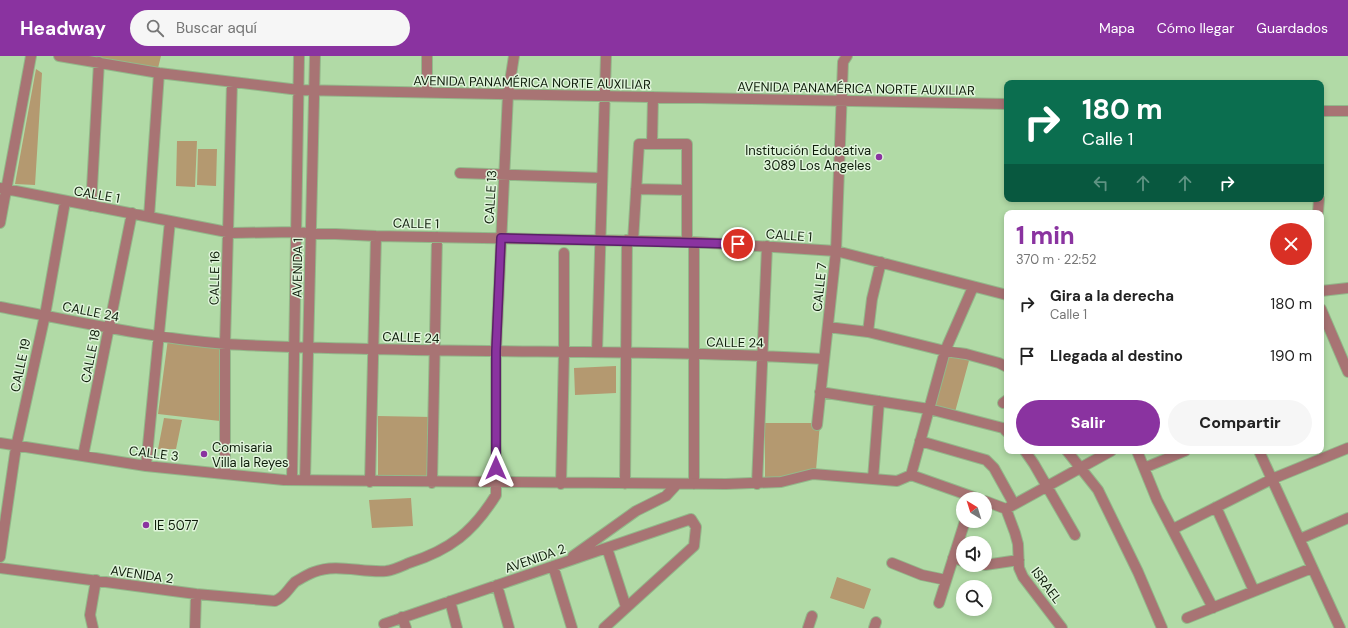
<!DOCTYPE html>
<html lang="es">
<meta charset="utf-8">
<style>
:root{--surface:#fff;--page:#f6f6f6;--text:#222;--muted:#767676;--accent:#8a33a0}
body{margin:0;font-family:"DM Sans",sans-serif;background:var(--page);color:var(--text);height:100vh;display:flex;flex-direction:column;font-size:15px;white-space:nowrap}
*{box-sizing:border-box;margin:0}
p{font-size:13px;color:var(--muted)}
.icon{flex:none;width:22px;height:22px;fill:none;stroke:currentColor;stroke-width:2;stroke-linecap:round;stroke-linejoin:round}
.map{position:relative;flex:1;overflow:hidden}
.sheet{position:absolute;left:1004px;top:154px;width:320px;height:244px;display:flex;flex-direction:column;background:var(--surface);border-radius:8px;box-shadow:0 2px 6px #0003}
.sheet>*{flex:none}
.top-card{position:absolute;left:1004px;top:24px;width:320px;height:122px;border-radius:8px;box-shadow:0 2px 6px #0003;background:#0b6e4f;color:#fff;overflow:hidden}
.needle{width:26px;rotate:322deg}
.fabs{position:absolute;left:956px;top:436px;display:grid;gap:8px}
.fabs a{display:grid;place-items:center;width:36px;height:36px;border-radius:50%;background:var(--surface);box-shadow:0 2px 6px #0003;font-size:20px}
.pin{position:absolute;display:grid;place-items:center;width:34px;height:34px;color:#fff;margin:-17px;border:2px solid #fff;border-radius:50%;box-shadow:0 1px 4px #0007}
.me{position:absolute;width:44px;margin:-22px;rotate:0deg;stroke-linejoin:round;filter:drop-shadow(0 0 3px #0008)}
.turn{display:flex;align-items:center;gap:14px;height:84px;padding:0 12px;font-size:18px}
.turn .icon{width:52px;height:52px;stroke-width:2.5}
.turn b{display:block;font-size:28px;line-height:34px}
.lanes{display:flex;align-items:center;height:38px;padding:0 12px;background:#0003;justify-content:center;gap:20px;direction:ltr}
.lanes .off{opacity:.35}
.round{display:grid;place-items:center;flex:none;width:42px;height:42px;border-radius:21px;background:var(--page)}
.summary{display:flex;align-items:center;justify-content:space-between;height:68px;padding:0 12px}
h1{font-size:24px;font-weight:800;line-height:30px;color:var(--accent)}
.cta{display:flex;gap:8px;margin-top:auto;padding:8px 12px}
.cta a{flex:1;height:46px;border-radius:24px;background:var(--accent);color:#fff;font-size:16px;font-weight:800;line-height:46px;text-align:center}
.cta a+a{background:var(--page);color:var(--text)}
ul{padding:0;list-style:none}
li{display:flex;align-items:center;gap:12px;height:52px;padding:0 12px}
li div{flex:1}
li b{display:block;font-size:15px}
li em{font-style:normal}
header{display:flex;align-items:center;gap:24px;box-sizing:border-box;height:56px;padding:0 20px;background:var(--accent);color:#fff}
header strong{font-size:19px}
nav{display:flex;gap:22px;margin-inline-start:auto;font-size:14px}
.search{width:280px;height:36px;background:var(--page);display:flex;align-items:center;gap:10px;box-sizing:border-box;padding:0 14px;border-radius:22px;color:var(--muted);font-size:15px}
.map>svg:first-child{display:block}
</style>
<header>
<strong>Headway</strong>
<div class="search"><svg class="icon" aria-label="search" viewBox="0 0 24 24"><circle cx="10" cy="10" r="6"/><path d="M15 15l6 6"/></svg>Buscar aquí</div>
<nav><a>Mapa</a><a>Cómo llegar</a><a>Guardados</a></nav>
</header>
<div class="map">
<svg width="1348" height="572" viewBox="0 0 1348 572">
<rect width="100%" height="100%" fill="#b1daa6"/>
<path fill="#b49970" d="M87,0h74l-3,12z
M36,13l6,4 -7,112 -20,-1z
M177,85h20l-2,46 -19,-1z
M198,93h19l-1,37 -19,-1z
M168,283l54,8 -2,74 -62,-7z
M947,301h23l-15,55 -21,-6z
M616,310v27l-41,2 -1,-27z
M378,360l54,1 -2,61 -52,-2z
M164,362l18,2 -6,29h-18z
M765,367h55l-4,47 -51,11z
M411,442l2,28 -41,2 -3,-28z
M837,521l34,12 -7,20 -34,-11z"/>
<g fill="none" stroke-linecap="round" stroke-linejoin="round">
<g stroke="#93b88a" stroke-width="12">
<path id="minor" d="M59,0l100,17 140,17 708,14
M427,0v37
M1321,55h27
M652,88l1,-47
M460,117l142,5
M0,132l232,45 63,-1 81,4 318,6 142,9 171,44
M636,133l51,1
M91,150l8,-144
M1318,157l1,-14
M149,161l10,-144
M0,167l31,-167
M633,185l6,-97h48v98
M694,186v242
M1321,235l27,-3
M0,251c75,14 150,31 226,37 48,3 97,4 145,5 151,4 302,1 453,10
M1321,253l27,63
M828,271l40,5 77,19 21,3 33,9 8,4
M868,276l4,-33 9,-37
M597,296l9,-296
M820,336l109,17 74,19 4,4
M1003,347l4,-3
M817,369l19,-174 7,-189 4,-6
M920,385l66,19 8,8 20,36
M0,387l146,23 138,14 442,4 55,-2 32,-8 84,7 14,-6 68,24
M1025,395l9,13 41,71
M1067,395l31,39 40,82 24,56
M1137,395l20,49 56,108
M1259,395l81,177
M83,400l49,-243
M146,410l24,-245
M1144,412l41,-17
M225,418v-130l7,-262
M911,419l34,-124 28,-64
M873,423l6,-78
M292,424l7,-424
M305,424l10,-424
M370,426l6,-246
M432,427l5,-246
M561,428l3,-132v-99
M625,428l2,-244
M757,428l10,-238
M985,445l21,8 105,-58
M1216,451l38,84
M1006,453l9,24 3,11 1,24 4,9 39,51
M1173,473l99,-50 76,-31
M1300,483l48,-21
M607,492l19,59
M573,500l63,-45 30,-15 11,-12
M0,501l16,-110 29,-132 20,-113
M953,502l10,3
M892,507l30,12 24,5
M985,509l34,-5
M553,510l19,62
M0,512l196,26 79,7c10,-4 13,-12 20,-19 5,-3 13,-8 19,-10 22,-9 49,1 72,-1 8,-1 16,-5 23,-8 41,-13 64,-31 87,-68v-144l12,-257 6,-38
M497,529l12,43
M450,545l7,27
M939,547l26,-82
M402,561l4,11
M1187,562l125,-50
M384,568l307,-105 5,8 -2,19 -90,82
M93,572l-3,-13 6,-35
M195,572l1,-34
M808,572l4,-12
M874,572l2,-6"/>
</g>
<use href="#minor" stroke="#a87474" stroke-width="10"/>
</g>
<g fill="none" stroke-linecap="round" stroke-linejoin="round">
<g stroke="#5a2168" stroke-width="10">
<path id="route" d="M496,412v-117l5,-113 237,6"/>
</g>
<use href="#route" stroke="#8a33a0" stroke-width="7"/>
</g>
<g fill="#8a33a0" stroke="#dff4da" stroke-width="1.5">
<circle cx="879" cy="101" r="4"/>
<circle cx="204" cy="398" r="4"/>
<circle cx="146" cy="469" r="4"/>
</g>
<g text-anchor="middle" stroke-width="3" stroke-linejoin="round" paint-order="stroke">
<g font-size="13" fill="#0d1c09" stroke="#dff4da">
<text transform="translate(532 26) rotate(1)" y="5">AVENIDA PANAMÉRICA NORTE AUXILIAR</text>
<text transform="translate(856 32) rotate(1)" y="5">AVENIDA PANAMÉRICA NORTE AUXILIAR</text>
<text transform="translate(97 138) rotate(10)" y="5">CALLE 1</text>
<text transform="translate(490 141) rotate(-87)" y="5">CALLE 13</text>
<text transform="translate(416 167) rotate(1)" y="5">CALLE 1</text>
<text transform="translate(789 179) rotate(4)" y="5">CALLE 1</text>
<text transform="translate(297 212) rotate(-89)" y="5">AVENIDA 1</text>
<text transform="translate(214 222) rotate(-89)" y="5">CALLE 16</text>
<text transform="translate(819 231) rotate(-84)" y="5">CALLE 7</text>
<text transform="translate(91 255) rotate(11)" y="5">CALLE 24</text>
<text transform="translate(411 281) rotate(2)" y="5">CALLE 24</text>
<text transform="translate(735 286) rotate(1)" y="5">CALLE 24</text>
<text transform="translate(90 300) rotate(-79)" y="5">CALLE 18</text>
<text transform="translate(20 309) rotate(-78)" y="5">CALLE 19</text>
<text transform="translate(154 397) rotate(7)" y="5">CALLE 3</text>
<text transform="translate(535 502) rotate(-19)" y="5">AVENIDA 2</text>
<text transform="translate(142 518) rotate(8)" y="5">AVENIDA 2</text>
<text transform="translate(1047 529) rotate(53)" y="5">ISRAEL</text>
</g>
<g font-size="13" fill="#0d1c09" stroke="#dff4da" text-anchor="start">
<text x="871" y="99" text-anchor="end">Institución Educativa<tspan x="871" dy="15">3089 Los Angeles</tspan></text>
<text x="212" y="396">Comisaria<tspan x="212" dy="15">Villa la Reyes</tspan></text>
<text x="154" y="474">IE 5077</text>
</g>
</g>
</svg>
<div class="fabs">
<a><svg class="needle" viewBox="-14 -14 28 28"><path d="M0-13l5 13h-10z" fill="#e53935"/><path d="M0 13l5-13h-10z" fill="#767676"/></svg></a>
<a><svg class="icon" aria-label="sound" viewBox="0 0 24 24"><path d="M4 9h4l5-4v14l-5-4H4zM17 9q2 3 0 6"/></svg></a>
<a><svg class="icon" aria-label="search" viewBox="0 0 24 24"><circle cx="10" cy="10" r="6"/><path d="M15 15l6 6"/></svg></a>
</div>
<div class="pin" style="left:738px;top:188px;background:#d93025"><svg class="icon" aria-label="arrive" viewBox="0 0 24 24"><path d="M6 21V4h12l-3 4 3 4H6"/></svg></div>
<svg class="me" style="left:496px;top:412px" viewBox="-20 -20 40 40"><path d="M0-17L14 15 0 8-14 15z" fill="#8a33a0" stroke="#fff" stroke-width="4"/></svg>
<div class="top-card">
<div class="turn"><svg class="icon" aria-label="right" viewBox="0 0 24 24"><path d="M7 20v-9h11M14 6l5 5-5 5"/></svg><div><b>180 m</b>Calle 1</div></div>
<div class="lanes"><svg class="icon off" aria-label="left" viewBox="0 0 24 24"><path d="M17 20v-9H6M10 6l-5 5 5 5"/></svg><svg class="icon off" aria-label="ahead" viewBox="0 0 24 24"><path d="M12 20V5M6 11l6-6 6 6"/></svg><svg class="icon off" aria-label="ahead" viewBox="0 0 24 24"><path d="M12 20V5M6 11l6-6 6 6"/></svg><svg class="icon" aria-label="right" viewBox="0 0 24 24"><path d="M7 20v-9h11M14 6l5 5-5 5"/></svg></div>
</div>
<section class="sheet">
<div class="summary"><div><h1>1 min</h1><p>370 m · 22:52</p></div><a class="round" style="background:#d93025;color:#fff"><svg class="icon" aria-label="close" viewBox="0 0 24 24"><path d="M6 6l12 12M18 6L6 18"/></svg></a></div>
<ul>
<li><svg class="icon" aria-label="right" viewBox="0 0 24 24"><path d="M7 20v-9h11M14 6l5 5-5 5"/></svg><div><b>Gira a la derecha</b><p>Calle 1</p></div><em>180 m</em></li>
<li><svg class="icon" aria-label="arrive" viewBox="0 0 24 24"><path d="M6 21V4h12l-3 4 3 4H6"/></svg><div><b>Llegada al destino</b></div><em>190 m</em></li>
</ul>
<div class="cta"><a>Salir</a><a>Compartir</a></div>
</section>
</div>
